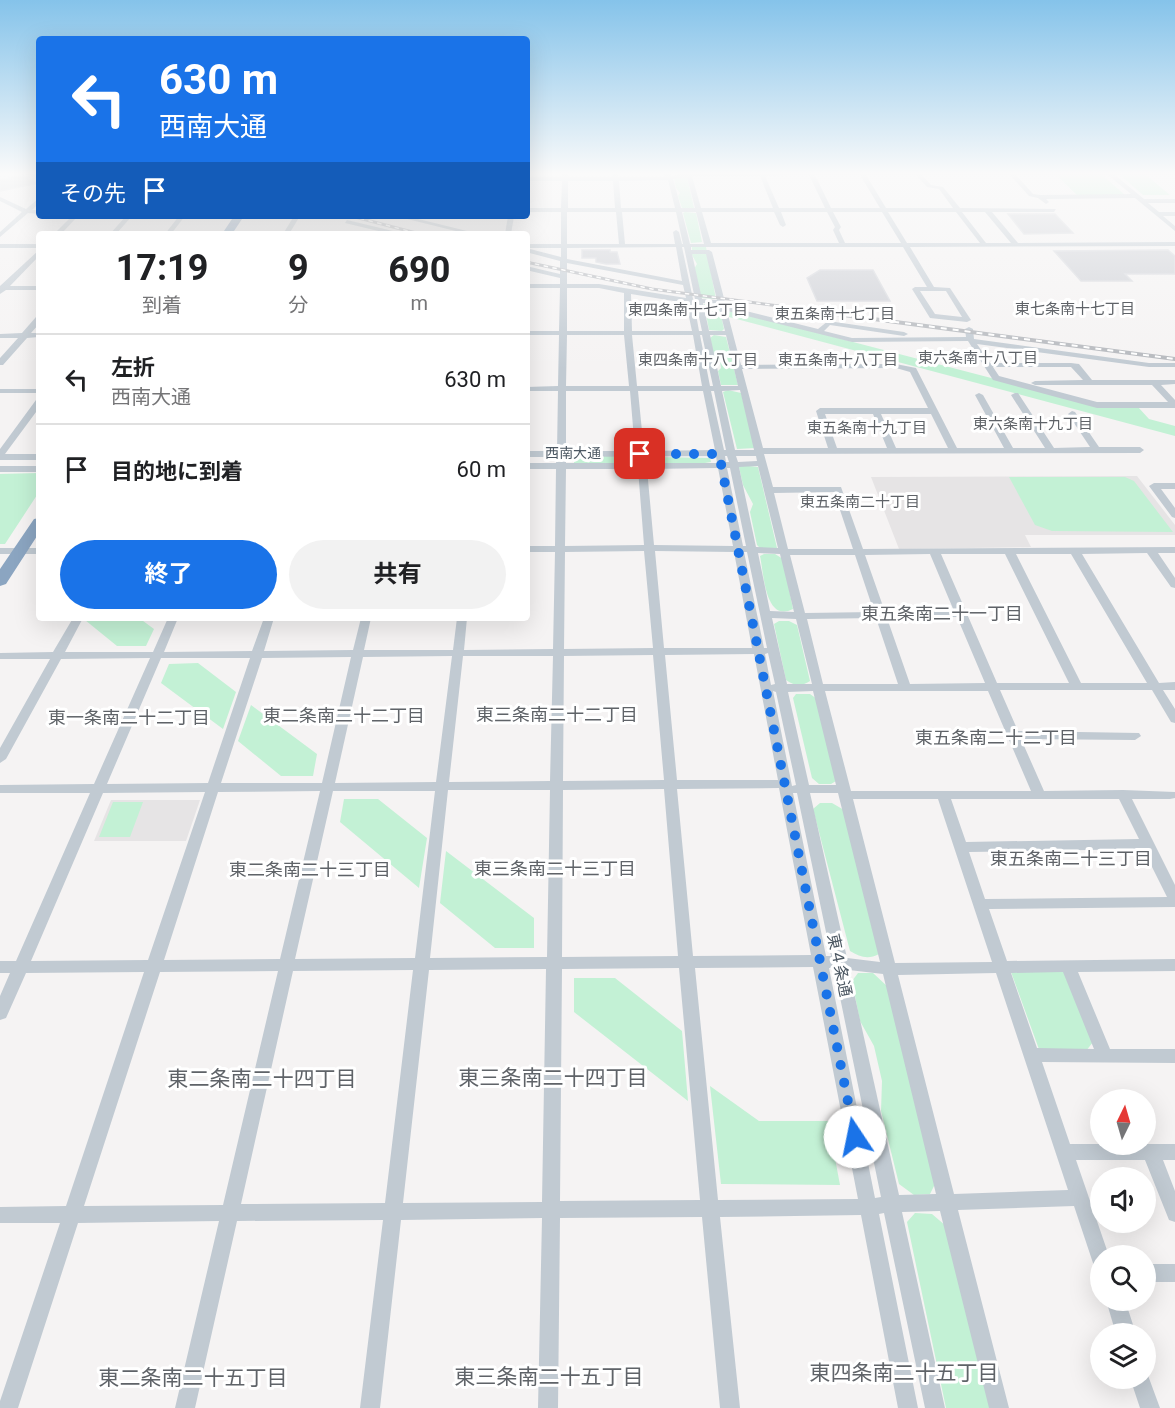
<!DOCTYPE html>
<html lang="ja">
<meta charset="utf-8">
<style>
:root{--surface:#fff;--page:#f2f2f2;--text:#202124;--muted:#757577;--line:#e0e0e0;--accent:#1a73e8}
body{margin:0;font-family:Roboto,"Noto Sans JP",sans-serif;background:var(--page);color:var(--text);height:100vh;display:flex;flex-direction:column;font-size:22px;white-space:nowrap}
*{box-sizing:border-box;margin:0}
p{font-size:20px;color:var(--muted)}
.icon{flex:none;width:33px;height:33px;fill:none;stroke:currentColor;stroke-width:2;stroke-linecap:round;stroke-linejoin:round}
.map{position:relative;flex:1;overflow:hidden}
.details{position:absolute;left:36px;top:231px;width:494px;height:390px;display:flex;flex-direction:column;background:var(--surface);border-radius:6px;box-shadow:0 6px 24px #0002}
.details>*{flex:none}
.hud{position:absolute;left:36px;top:36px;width:494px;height:183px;border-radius:6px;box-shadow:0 6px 24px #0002;background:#1a73e8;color:#fff;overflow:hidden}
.needle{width:39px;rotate:5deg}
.controls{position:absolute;left:1090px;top:1089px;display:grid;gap:12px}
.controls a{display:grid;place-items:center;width:66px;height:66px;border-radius:50%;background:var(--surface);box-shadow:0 6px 24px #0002;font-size:30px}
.pin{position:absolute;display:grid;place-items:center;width:51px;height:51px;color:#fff;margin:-26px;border-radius:12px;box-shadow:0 3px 9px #0006}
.me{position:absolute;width:66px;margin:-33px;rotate:349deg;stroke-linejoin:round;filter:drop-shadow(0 0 4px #0008)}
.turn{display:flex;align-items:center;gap:21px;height:126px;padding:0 24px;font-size:27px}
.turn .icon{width:78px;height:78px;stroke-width:2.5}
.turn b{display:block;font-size:42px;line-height:51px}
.then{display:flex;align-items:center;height:57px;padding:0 24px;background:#0003;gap:12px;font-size:22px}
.eta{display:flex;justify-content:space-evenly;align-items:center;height:102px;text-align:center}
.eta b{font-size:36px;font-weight:700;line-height:42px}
.cta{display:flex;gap:12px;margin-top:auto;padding:12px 24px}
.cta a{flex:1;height:69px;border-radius:36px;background:var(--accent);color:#fff;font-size:24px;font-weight:700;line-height:69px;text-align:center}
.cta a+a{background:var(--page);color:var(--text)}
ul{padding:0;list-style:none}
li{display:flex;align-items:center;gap:18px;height:90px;padding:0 24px;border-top:2px solid var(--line)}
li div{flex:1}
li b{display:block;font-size:22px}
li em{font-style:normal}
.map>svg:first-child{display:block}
</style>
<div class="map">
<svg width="1175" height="1408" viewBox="0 0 1175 1408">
<rect width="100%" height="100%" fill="#f5f3f3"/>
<path fill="#e6e4e5" d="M1137,476l38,49v10h-150l6,12 -132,2 -28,-72z
M111,800h89l-14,41h-92z"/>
<path fill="#c3f1d5" d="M1056,175h46l23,20h-48z
M1120,175h26l24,20h-27z
M687,177l7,31h-12l-4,-12 2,-3 -4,-5 -2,-10z
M685,212l11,1 6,29 -11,1 -8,-30z
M692,247h14l10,52 -15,-1 -7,-29 3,-5 -5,-9z
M714,303l5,2 5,24 -2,2 -13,-1 -5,-26z
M734,311l364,95 40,1 11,12 26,7v10l-446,-119v-5z
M714,335l12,2 12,48h-17l-3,-14 3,-3 -1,-7 -6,-5 -4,-18z
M728,390l13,3 14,55 -18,1 -14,-57z
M604,456l106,2 1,4 -12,2h-125v-6l3,-1z
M740,465l18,2 19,81h-17l-3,-3 -7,-33 3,-8 -10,-19 -4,-18z
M39,473v19l-34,52h-5v-70z
M1009,477h116l9,4 39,51 -121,-1 -17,-6z
M764,554h11l8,5 10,50c-28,14 -29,-35 -33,-53z
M87,618h52l15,11 -8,17h-29l-32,-26z
M779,621h10l8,4 13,56c-9,6 -15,5 -24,-1l-12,-56z
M198,663l38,29 -13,37 -62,-46 8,-19z
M796,694h14l7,5 19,82 -5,3h-12l-7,-6 -19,-80z
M251,705l66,49 -4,22h-32l-43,-35z
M344,799h34l49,39 -8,50 -79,-66z
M113,802h30l-13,35h-31z
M820,803h12l12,7 35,144c-11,6 -19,3 -29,-3l-37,-142z
M446,851l88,67v30h-39l-55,-45z
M1011,972h53l29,70 -7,9 -46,1z
M858,973h15l15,14 47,197 -5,10 -16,1 -15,-11 -18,-73 1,-30 -8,-35 -14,-25 -8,-40z
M574,978h41l67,53 6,70 -114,-89z
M710,1086l49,35h69l12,64 -119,-1z
M915,1213l17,1 14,12 44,182h-44l-39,-186z"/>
<path fill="#cdcfd5" stroke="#d7d9de" stroke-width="1.5" d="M22,175l17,8 -39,8v-11z
M1008,214h47l18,19 -49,1z
M582,250h28v2h7l3,12h-14l-10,-2v-4h-14z
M1168,250l7,6v18h-50l7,7h-51l-27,-30z
M820,270h53l17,31h-73l-10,-23z"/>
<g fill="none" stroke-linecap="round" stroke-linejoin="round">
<path fill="#c1cad2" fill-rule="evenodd" d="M20,172h8l11,3v4z
M562,172h6v5h45l-1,-5h6v5h48l-4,-5h6l4,4 11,-3 492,-1v3h-60l29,24h31v4h-27l11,9h16v4h-12l12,10v5l-40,-33 -89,1 3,3 -3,2 -8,-6 -9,-2 -19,-21h-88l9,10 12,2 17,21 96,1 -2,3h-62l26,31 157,-1v4l-265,1 24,40 16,1 21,32 -4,2 -37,-4 -18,-29 3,-2h12l-24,-40h-212v3h18l3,2 14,54 92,23 10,-8 76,11 4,2 -4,2 -74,-11 -6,6 28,7 114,-1 -1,-8 4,-2 4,2 1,10 175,24h26v4h-26l-172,-23 13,19h81l8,1 13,16h83v4l-14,1 14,15v8h-78l-104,-28 -25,-39 -116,1 -125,-31 14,54 155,-1 20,4 41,80h47l-29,-53 4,-2 4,2 30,53h32l-34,-53 4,-2h3l36,55 36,-1 -22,-33 4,-3 3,1 24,35h41l4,3 -4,3 -376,1 9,33h68l22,62 312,-2v6h-17l17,25v10l-4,-1 -24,-34 -65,1 77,129 16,-1v8h-12l12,19v14l-4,-1 -19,-32h-152l18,41 121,2 2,3 -6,4 -114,-1 23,52 79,-1 52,2v6l-5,1h-38l43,86v22l-186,2 18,52 168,-2v12l-97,1 32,77h65v14l-133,-1 28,82h105v16h-12l12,31v31l-6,-2 -24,-60h-69l33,96h-8v13l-7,-3 -20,-60 -116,4 51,198h-20l-49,-197 -38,1 43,196h-20l-41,-195 -5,1 39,194h-20l-37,-193 -141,2 20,191h-20l-18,-191 -142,1 -2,190h-20l4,-190 -141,2 -21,188h-20l23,-188 -146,1 -42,187h-20l44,-187 -141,2 -60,185h-18v-7l60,-178h-60v-16l66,-1 78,-234 -118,1 -20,45 -6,2v-24l10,-23h-10v-12h16l74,-168h-90v-8l94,-1 56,-126 -89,1 -55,100 -6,4v-15l50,-89h-50v-6l53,-1 20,-34h10l-18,34h88l15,-34h10l-14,34 88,-1 12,-33h10l-10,33 89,-1 8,-32h10l-7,32h89l4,-32h10l-3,32 89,-1 2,-97h-29v-6h29l1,-77h-30v-6h30l1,-6h-31v-6h31l1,-60h-32v-4l32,-1 1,-51h-33v-4h33l1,-43h-34v-4h34v-6l-34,-8v-4l34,8v-13l-34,-9v-4l35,9v-9h-35v-4h35v-32h-35v-4h35l1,-27h-36v-4h36zM809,175l16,33h-46l-14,-32zM815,175h45l20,33h-49zM866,175h50l11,12 12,2 14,19h-67zM1016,175h92l23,19 -91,1 -7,-1zM692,176h68l13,32h-72zM687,177l8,31h-14l-8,-29zM668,180l7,28h-54l-2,-27zM568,181h45l2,27h-47zM567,212h49l3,32h-52zM622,212h54l7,32h-1l-3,-12 -3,-2 -3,2 2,12h-50zM682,212h14l8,32h-14zM702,212h72l6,13 3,2 3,-2 -5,-13h46l8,15 -2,3 6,13h-128zM833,212h49l19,31h-56l-6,-13 2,-3zM888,212h68l24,31h-73zM962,212h23l26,31h-25zM676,247l6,34 -115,-22v-11zM682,247h2l11,52h-2zM692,254h14l11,46 -15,-1zM567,263l116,22 3,13 -87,-14h-32zM567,288h32l25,5v38h-57zM920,291h26l16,26 -27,-3zM631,294l55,9 6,28h-60zM694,303h2l6,28h-3zM703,303l15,1 7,27h-16zM567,335h57l5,51h-63zM632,335h61l9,51h-65zM700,335h2l11,51h-3zM710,335h16l12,51h-17zM993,367h78l12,13 -48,1 -4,2 4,2h117l16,17h-71l-98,-26zM896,368l14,4 18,36h-108l-4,3 12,37h-65l-21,-79zM740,390l14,60h-19l-13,-59zM566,391h64l5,60h-69zM638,391h65l12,59 -71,1zM711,391h3l12,59h-2zM825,414h48l14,34h-50zM881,414h50l17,34h-52zM716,456l1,7h-151v-6zM725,456h2l2,6h-3zM736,456h20l1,5 -19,1zM758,466l20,82 -22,-1 -17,-80zM718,468l15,78 -79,-1 -7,-76zM727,468h3l16,78h-3zM566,469h72l6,76 -79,1zM834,492l19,57h-65l-14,-56zM644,551l9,97 -89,1 1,-97zM655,551l79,1 18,96h-88zM744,552h3l20,96h-3zM758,553l22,1 14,58 -24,-1zM930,554l24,57 -69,1 -20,-57zM941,554h64l64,129h-72zM1016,554h55l76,129h-66zM790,555h65l19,57 -69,1zM957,617l28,66 -75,1 -23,-66zM772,618l24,1 16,65h-25zM876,618l22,66h-75l-16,-65zM768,653l7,31 -4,1 -6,-31zM754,654l24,126h-101l-12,-125zM653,655l11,125 -101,1 1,-125zM452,656l-16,126 -101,1 28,-126zM463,656h90l-3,125 -101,1zM351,657l-29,126h-101l41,-125zM161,658h89l-42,125 -101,1zM773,691l3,1 20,93 -4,1zM813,691l23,94h-27l-21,-93zM825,691h163l43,100h-180zM779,788l32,167 -118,1 -16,-167zM664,789l14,167 -116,1 1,-167zM448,790h102l-3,167 -117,1zM320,791l-40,168 -116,1 54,-168zM333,791h102l-20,167 -120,1zM205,792l-57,168 -117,1 72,-168zM793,793h4l34,163h-5zM810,793h28l42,169 -33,-4zM853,799h85l54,163 -97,1zM951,799h168l20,40 -173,3zM1143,849l24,48 -182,2 -16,-47zM813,967l45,232 -140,1 -23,-232zM679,968l21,232 -140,1 2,-232zM829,968h5l47,229 -6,1zM546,969l-4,233 -139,1 26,-233zM413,970l-28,233 -144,1 52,-233zM849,970l34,4 53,220 -37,1zM278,971l-55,234 -139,1 76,-234zM1063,972l31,77 -57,-1 -26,-75zM996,973l72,217 -114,4 -56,-219z
M0,197l26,12 13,-11v5l-7,7h7v4l-11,-1 -28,24v-5l22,-20 -22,-11z
M72,216h6l-17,18h-7z
M126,216h6l-16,18h-6z
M179,216h6l-14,18h-6z
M294,216h6l-11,18h-6z
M395,216h11l73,18h-11z
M508,216h6l-3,18h-6z
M347,220l54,13 1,1h-11l-46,-11z
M0,244h39v4h-39z
M39,250v6l-29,30h29v4h-33l-6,4v-8z
M36,317h3v7l-8,9h8v4l-12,1 -24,27h-3v-7l18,-20h-18v-4l22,-1z
M0,389h39v4h-39z
M39,399v9l-34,46h34v6h-39v-11l36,-49z
M0,466h39v6h-39z
M1154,483h21v6h-14l14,19v10l-3,-1 -23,-31z
M0,548h39v6h-39z
M1146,1264h29v18h-29z
M1106,1300h19l11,34h-20z
M1146,1370l14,38h-20l-10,-30h16z"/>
<path fill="#8ba5c1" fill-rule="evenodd" d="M234,216h10l-12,18h-10z
M39,518v15l-33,51 -6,2v-17l34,-50z"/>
<g stroke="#b5b8bd" stroke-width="3">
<path id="rail-far1" d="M351,216l69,18
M526,262l126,27 157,21"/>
</g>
<g stroke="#b5b8bd" stroke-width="4">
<path id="rail" d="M798,309l377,50"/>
</g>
<use href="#rail-far1" stroke="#fff" stroke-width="1.5" stroke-dasharray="4.5" stroke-linecap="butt"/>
<use href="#rail" stroke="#fff" stroke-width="2" stroke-dasharray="6" stroke-linecap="butt"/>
</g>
<linearGradient id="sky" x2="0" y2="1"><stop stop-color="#85c3ea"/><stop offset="0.47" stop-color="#fafafa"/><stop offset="1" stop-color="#fafafa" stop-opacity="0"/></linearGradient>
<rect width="1175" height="369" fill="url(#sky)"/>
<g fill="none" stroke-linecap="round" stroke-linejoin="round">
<path stroke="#1a73e8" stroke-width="10" stroke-dasharray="0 18" d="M640,454h79l136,683"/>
</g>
<g text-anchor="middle" stroke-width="6" stroke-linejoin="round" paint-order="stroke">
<g font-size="14" fill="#4a5661" stroke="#fff">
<text x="573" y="458">西南大通</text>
</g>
<g font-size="15" fill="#5f6368" stroke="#fff">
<text x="1075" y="314">東七条南十七丁目</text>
<text x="688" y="315">東四条南十七丁目</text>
<text x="835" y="319">東五条南十七丁目</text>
<text x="978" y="363">東六条南十八丁目</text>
<text x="698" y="365">東四条南十八丁目</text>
<text x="838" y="365">東五条南十八丁目</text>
<text x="1033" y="429">東六条南十九丁目</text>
<text x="867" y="433">東五条南十九丁目</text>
<text x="860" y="507">東五条南二十丁目</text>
</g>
<g font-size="16" fill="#4a5661" stroke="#fff">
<text transform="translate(840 965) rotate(78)" y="6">東４条通</text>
</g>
<g font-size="18" fill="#5f6368" stroke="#fff">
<text x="942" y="620">東五条南二十一丁目</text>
<text x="557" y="721">東三条南二十二丁目</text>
<text x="344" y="722">東二条南二十二丁目</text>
<text x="129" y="724">東一条南二十二丁目</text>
<text x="996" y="744">東五条南二十二丁目</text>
<text x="1071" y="865">東五条南二十三丁目</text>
<text x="555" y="875">東三条南二十三丁目</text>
<text x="310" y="876">東二条南二十三丁目</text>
</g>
<g font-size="21" fill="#5f6368" stroke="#fff">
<text x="553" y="1085">東三条南二十四丁目</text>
<text x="262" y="1086">東二条南二十四丁目</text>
<text x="904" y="1380">東四条南二十五丁目</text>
<text x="549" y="1384">東三条南二十五丁目</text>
<text x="193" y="1385">東二条南二十五丁目</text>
</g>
</g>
</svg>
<div class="controls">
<a><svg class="needle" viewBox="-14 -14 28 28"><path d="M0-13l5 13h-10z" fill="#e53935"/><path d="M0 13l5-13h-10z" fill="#757577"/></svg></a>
<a><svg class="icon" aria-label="sound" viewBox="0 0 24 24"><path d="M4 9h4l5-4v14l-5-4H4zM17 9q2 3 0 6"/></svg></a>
<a><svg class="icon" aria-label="search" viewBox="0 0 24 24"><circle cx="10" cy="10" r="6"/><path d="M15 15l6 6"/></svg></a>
<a><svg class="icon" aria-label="layers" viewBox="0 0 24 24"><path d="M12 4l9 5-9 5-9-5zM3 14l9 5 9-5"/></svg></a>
</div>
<div class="pin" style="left:640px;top:454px;background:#d93025"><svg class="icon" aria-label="arrive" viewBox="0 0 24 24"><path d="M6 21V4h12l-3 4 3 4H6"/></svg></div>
<svg class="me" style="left:855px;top:1137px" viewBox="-20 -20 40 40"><circle r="19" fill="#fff"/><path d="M0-13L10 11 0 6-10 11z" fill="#1a73e8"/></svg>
<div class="hud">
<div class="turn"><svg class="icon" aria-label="left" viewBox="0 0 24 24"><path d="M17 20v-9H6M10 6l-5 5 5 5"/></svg><div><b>630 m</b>西南大通</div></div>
<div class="then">その先<svg class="icon" aria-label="arrive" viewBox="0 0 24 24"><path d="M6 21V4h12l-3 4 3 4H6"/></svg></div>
</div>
<section class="details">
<div class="eta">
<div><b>17:19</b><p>到着</p></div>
<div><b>9</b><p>分</p></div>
<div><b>690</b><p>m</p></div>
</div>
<ul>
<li><svg class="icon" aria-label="left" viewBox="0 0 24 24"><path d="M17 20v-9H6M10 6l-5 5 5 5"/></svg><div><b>左折</b><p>西南大通</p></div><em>630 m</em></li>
<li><svg class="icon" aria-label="arrive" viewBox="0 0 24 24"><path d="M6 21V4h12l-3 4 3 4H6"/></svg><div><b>目的地に到着</b></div><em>60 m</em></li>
</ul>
<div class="cta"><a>終了</a><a>共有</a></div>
</section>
</div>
